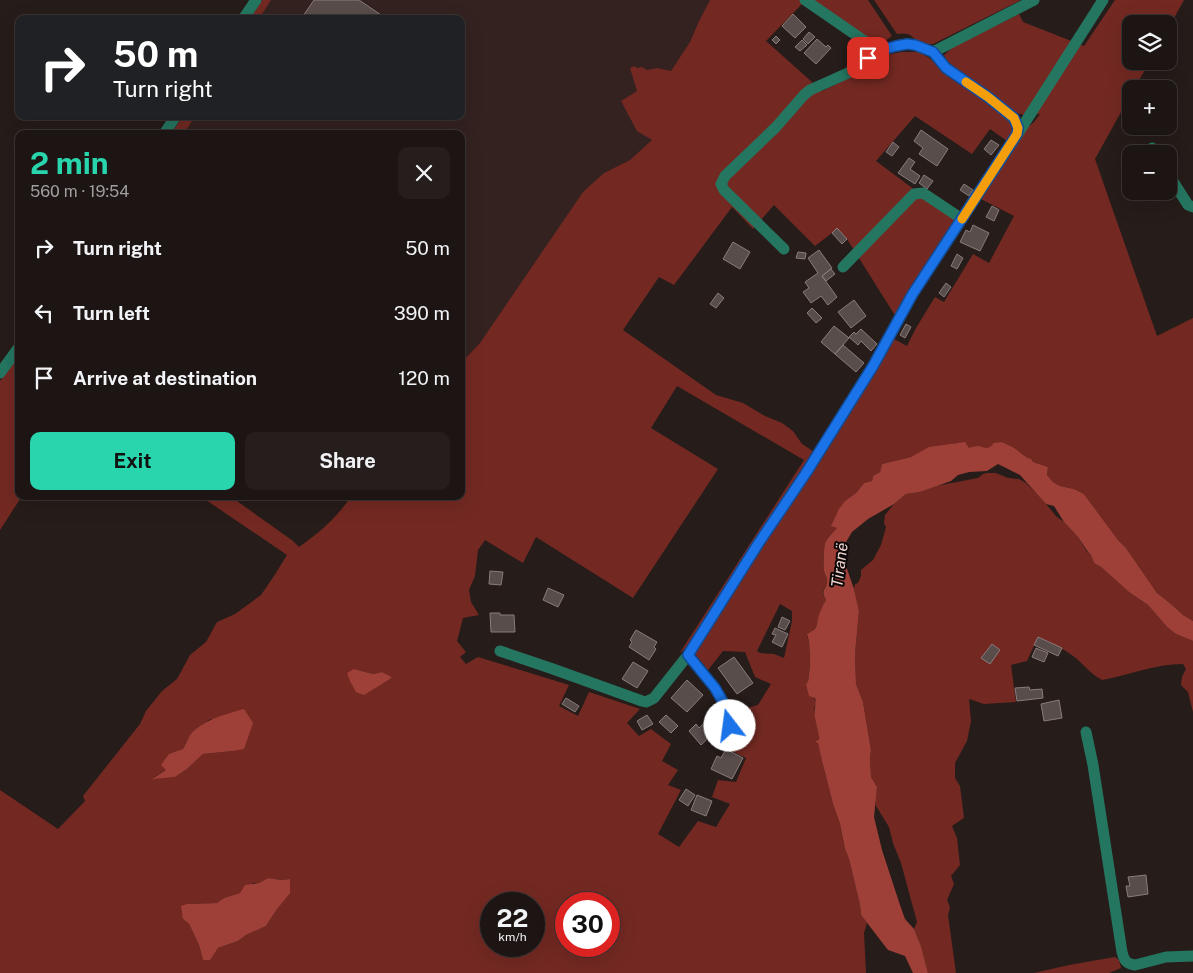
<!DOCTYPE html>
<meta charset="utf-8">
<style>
:root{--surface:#1c1514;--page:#251e1d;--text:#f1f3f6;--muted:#a09fa0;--line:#3a3434;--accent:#28d5ad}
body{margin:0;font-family:"Public Sans",sans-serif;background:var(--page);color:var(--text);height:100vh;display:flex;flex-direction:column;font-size:19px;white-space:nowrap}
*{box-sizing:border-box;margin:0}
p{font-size:16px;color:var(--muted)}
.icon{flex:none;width:28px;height:28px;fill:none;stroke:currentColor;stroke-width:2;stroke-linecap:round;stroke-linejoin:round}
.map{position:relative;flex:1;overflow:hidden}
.drawer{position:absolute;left:15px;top:130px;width:450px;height:370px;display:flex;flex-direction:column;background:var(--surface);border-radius:10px;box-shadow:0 5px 20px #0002,0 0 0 1px var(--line)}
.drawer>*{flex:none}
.guide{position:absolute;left:15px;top:15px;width:450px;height:105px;border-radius:10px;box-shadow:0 5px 20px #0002,0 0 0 1px var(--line);background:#202124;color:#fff;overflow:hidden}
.fabs{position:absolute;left:1122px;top:15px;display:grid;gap:10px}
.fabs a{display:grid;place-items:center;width:55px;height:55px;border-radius:10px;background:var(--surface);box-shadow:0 5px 20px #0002,0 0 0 1px var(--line);font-size:25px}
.speed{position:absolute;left:480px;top:892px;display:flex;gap:10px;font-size:25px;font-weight:700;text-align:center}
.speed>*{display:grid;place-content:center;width:65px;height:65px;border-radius:50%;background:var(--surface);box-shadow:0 5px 20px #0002,0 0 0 1px var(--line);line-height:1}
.speed small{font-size:12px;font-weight:400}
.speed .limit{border:8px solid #d22;background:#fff;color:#111}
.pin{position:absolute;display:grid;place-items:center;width:42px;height:42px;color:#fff;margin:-21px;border-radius:10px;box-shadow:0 2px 8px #0006}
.me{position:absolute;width:55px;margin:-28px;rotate:345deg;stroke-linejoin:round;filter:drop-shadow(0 0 4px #0008)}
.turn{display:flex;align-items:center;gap:18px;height:105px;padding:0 15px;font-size:22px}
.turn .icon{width:65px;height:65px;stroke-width:2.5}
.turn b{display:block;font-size:35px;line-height:42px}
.round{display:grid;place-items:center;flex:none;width:52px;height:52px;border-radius:10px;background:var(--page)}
.overview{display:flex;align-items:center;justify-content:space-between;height:85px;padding:0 15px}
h1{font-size:30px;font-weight:700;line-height:38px;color:var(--accent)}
.cta{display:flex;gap:10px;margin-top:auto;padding:10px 15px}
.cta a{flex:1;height:58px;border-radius:10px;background:var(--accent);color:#111;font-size:20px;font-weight:700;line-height:58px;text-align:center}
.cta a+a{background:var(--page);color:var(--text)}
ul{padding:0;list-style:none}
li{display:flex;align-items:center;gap:15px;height:65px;padding:0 15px}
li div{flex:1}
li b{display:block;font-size:19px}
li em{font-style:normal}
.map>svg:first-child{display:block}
</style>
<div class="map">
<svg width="1193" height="973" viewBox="0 0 1193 973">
<rect width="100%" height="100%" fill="#261c1a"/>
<path fill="#332220" d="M271,0h439l-11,21 -9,21 -19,29 -14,-3 -10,2 -5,-3 -5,24 -16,10 32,39 -23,20 -26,13 -124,170 -19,20v-229h-277l11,-18h266v-97h-202z"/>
<path fill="#732922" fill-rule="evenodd" d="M262,0h9l-12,19h-9z
M710,0h89l4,3 -37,38 56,50 13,-6 51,-30 15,-3h17l10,5 28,25 30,20 25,21 3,6 -7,12 -17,-12 -18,25 -57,-38 -39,45 79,59 -59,97 -49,-78 -10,-10 -22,17 -41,-41 -21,24 -21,-22 -58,78 -15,-8 -36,53 93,65 27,8 22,13 17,7 11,8 9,13 14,9 -127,192 -10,9 125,-194 -127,-74 -26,42 67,41 -85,129 -97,-61 -13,26 -38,-23 -7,10 -3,26 -6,14 2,12 8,13 -16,3 -6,23 9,11 -6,5 6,7 12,-7 91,28 -10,21 19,10 11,-24 51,17 -13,14 12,13 12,-7 20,15 -9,17 16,9 -10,15 13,5 -23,44 21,13 19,-26 18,6 14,-23 -18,-7 6,-17 18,2 10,-24 -20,-10 7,-18 -1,-18 26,-7 13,-21 -16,-7 -10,-25 -22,-1 -15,19 -13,-16 -1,-5 200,-310 13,7 9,-18 19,-31 9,5 29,-48 16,9 25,-47 -35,-18 48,-70 7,-6 6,-8 -16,1 -15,-4 -62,-49 -3,-7 9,-8 66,-33 4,8 61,24 31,-46h69l-15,27v-3h-38v37h19l-16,28h-3v5l-36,65 62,177 36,-18v303l-10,-6 -12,-11 -14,-11 -31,-45 -8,-8 -34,-46 -10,-5 -14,-3 -7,-4 -6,-7 1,-8 -15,-5 -10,-8 -21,-12 -16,7 -10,-3 -7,2 -13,-5 -45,14 -29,7 -2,8 -7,4 -1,5 -8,2 -8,10 -11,8 -13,25 6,2c-4,5 -11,9 -13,15 -1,2 -2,25 -1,28 1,4 4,6 3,11 -1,9 -8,7 -1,18 -7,13 -5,27 -19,35l3,12v14l-2,21 8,21 -2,6 1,9 4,16 -1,8 4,19 11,43 7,20 5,25 4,10 11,46 1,10 6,8 -3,10 2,40h-866v-183l58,39 27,-28 -2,-5 57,-72 6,-13 16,-20 15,-12 13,-24 16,-13 11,-20 18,-8 26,-19 13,-19 13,-21 -87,-59h30l63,45 6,6c20,-14 39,-30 52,-51h110v-133l19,-20 103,-151 21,-19 26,-13 22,-20 -15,-9 -16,-30 16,-10 -7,-23 4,-2 3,2 5,-1 5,3 10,-2 14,3 19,-29 9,-21zM780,604l12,7v10l-8,37 -10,-4 -14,-1 -3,-2zM354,669l19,5 9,-2 10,5 -2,2 -11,6zM211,719l22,32 -30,3 -16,15 -12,8 -22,1 13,-8 3,-15 14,-6c8,-17 12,-20 28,-30zM268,878l13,2 8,-1 -12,30 -11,17 -20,9 -8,6 -20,7 -15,12 -4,-15 -10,-21 -6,-5 4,-15 30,-1 7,-5 16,-5 13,-10h6zM491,904h43v42h-43zM566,904h43v42h-43z
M810,0h58l24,36 -15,11z
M874,0h147l-88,44c-4,0 -9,0 -13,-1 -11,-7 -7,-11 -23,-9z
M183,116h12l-11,18h-13z
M19,356v140h3l-22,34v-149z
M987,473h9l12,5 11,1 7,4 15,15 15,18 8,6 14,15 9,15 4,3 3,8 7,4 28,25 19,13 19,22 9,7 17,7v71l-5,-20 -7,-7 1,-8 4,-8 -3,-5c-28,0 -54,11 -81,16 -12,-7 -16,-13 -25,-21 -12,-10 -26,-16 -39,-22l-11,24 -16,4 5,37 -32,2 -15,-5 2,22 -4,20 -12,22v15l5,8 4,32 -12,8 5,12 3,27 -9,11 3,8 -7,16 3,7 -2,8 8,58h-28l-7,-27 -7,-17 3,-7 -16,-59 -8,-20 -4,-16 -13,-21 -1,-6 2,-13 -6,-10 -1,-20 1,-7 -8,-48 -7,-18 -1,-30 4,-43 -5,-22 1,-5 3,-1 3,-7v-6l12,-10 8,-15 5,-18 -2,-4 1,-8 9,-11 12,-10 14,-2 16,-6 42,-8 5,-4z
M1115,957l4,3 2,8 -12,5h-75l35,-8z"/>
<path fill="#9e4037" d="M965,442l4,6c1,-1 7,-2 8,-2 8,0 9,6 17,-3l8,-1 12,6 14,10 3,1 2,3 15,5 -1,8 6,7 7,4 14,3 10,5 34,46 8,8 31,45 14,11 12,11 10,6v20l-17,-7 -9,-7 -19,-22 -19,-13 -28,-25 -7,-4 -3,-8 -3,-3 -10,-15 -14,-15 -10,-16 -8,-2 -26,-29 -22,-11 -11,7 -18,1 -11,3 -7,6 -31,11 -14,2 -12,10 -26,15 -16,13 -9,15 3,19 8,23 5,22 -4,43 1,30 7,18 8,48 -1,7 1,20 6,10 -3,30 8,33 18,55 5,14 9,10 7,17 7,27h-15l-8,-17 -17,-6 -27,-35 -1,-10 -11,-46 -4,-10 -5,-25 -7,-20 -11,-43 -4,-18 -3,-1 4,-3c0,-7 -3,-14 -4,-21 -2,-7 2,-13 0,-20l-6,-2 -3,-12 2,-2c2,-16 4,-32 -1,-48 12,-6 9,-9 12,-19 2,-5 4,-10 7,-15 -6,-11 0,-9 1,-18 1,-4 -2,-7 -3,-11 -1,-2 0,-26 1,-28 2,-5 8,-10 12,-15l-6,-2 8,-17 6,-8 11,-8 8,-10 8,-2 1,-5 7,-4 2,-8 29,-7 18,-10z
M354,669l19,5 9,-2 10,5 -2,2 -26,16 -8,-3 -6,-11 -3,-8z
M244,709l9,14 -9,26 -11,2 -30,3 -16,15 -12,8 -23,2 14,-9 -5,-5 8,-11 14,-5c4,-7 6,-15 13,-20 13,-11 31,-15 48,-20z
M268,878l13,2 9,-1v14l-13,16 -11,17 -20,9 -8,6 -20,7 -8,12h-7l-4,-15 -10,-21 -6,-5 -2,-13 6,-2 30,-1 7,-5 16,-5 5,-8 14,-2z"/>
<path fill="#594d4c" stroke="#897c7a" d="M314,0h45l28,19h-79l-5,-3z
M793,14l13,13 -11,11 -13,-12z
M809,32l6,5 -7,7 -5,-5z
M776,36l4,4 -4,4 -4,-4z
M817,39l9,8 2,-2 3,3 -15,16 -12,-11z
M802,40l5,5 -7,6 -5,-4z
M921,130l27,19 -11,17 -18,-12 4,-6 -9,-7z
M991,140l8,5 -8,10 -7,-6z
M893,142l6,5 -7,9 -6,-4z
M909,158l6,4 -5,7 10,7 -5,8 -17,-11z
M924,175l9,6 -6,8 -8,-6z
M964,184l9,6 -4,6 -9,-6z
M992,206l7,4 -5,11 -8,-4z
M973,225l16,8 -9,18 -20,-9 6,-12 4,2z
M837,228l10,11 -5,5 -10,-11z
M733,242l17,10 -10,17 -17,-10z
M819,250l13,18 -10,8 15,21 -9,8 -7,-9 -10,7 -8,-11 6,-4 -4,-6 13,-9 -10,-15z
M798,252l8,1 -1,6 -9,-1z
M957,254l6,4 -6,11 -6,-3z
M831,269l4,5 -9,7 -4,-5z
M946,283l5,4 -7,10 -5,-4z
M718,293l6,5 -8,10 -6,-4z
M854,300l12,16 -15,12 -13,-16z
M812,308l10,10 -6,5 -9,-10z
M906,324l5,3 -6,11 -5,-3z
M834,326l15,12 -14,16 -14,-12z
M861,329l16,15 -6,7 -10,-10 -3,4 -9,-8 5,-5 2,2z
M843,345l21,18 -8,9 -21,-18z
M490,571l13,1 -2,13 -12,-1z
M548,588l16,7 -6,12 -15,-7z
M490,613h10v2h14l1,17h-24z
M782,617l8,4 -5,9 -7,-3z
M775,628l13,6 -6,13 -10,-5 4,-7 -4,-1z
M636,630l21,12 -3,5 2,2 -7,11 -20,-13 3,-5 -2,-2z
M1038,637l24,11 -4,8 -24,-11z
M992,644l8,6 -10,14 -9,-6z
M1036,648l12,5 -4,9 -12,-5z
M734,657l19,26 -16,11 -19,-26z
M633,662l15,9 -11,17 -15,-9z
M687,680l16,15 -16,17 -16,-14z
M1029,687l1,3 12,-1 1,9 -26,3 -2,-13z
M566,698l13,8 -4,6 -13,-8z
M1059,700l3,18 -18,3 -3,-17z
M647,715l6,9 -11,6 -5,-9z
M666,715l12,11 -7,7 -12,-11z
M705,722l10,10 -14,13 -12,-14 7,-7 3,4z
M726,749l17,9 -11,21 -21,-10 6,-13 4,2z
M686,789l9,6 -7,11 -9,-6z
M697,795l15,6 -6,15 -15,-6z
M1146,875l2,19 -20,3 -2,-11h4l-2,-9z"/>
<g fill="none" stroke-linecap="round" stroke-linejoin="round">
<path stroke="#257661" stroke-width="11" d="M805,0l74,51
M243,19l13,-19
M933,52l101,-52
M164,134l12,-18
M1017,135l86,-135
M1152,148l4,6
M1169,175l19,30 5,2
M843,267l71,-73 9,-1 39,26
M0,373l19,-26
M500,651l53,18 89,32 4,1 8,-4 34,-43 70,-111 48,-71 67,-107 39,-71 105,-160c1,-7 1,-11 -4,-17l-25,-21 -42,-29 -13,-16 -18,-7 -8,-1 -11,2 -17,5 -31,22 -38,17 -6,5 -28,32 -51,49 -4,8 3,6 60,59
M688,655l27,33 12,21 3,17 -9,18
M1086,732l7,33 29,187c2,8 4,12 13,13l31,-8 27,-1"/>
</g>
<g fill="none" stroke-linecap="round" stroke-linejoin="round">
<g stroke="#114b97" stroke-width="12">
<path id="route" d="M730,726l-3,-17 -12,-21 -27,-33 70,-111 48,-71 67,-107 39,-71 105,-161 1,-6 -4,-10 -26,-21 -42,-29 -13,-16 -18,-7 -8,-1 -11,2 -18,5 -10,7"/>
</g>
<use href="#route" stroke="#1a73e8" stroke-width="9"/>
<path stroke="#f59e0b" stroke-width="9" d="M962,219l55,-85 1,-6 -4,-10 -26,-21 -22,-15"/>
</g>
<g text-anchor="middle" stroke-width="4" stroke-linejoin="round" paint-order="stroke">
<g font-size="16" font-style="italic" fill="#efd4cf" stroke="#0c0707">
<text transform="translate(839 565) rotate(-83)" y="6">Tiranë</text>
</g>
</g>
</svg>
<div class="fabs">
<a><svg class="icon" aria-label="layers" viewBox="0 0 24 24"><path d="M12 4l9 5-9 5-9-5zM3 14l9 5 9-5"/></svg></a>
<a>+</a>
<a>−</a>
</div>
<div class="speed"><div>22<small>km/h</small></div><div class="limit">30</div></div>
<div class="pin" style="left:868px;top:58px;background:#d93025"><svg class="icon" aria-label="arrive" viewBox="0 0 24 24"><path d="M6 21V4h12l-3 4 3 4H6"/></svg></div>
<svg class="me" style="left:730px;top:726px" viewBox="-20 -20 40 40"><circle r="19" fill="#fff"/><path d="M0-13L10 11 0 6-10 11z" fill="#1a73e8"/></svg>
<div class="guide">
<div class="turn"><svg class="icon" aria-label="right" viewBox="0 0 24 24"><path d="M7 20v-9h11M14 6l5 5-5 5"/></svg><div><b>50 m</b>Turn right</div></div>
</div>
<section class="drawer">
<div class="overview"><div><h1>2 min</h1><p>560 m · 19:54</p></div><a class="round"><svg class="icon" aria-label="close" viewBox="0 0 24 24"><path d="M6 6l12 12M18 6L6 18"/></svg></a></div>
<ul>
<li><svg class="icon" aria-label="right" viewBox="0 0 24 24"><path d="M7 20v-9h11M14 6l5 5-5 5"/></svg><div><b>Turn right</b></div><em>50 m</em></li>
<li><svg class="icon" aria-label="left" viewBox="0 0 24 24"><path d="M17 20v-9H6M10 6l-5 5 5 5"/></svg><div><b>Turn left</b></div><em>390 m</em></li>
<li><svg class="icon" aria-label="arrive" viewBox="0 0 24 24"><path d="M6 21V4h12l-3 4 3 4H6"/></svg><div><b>Arrive at destination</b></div><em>120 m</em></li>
</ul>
<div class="cta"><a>Exit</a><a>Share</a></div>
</section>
</div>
